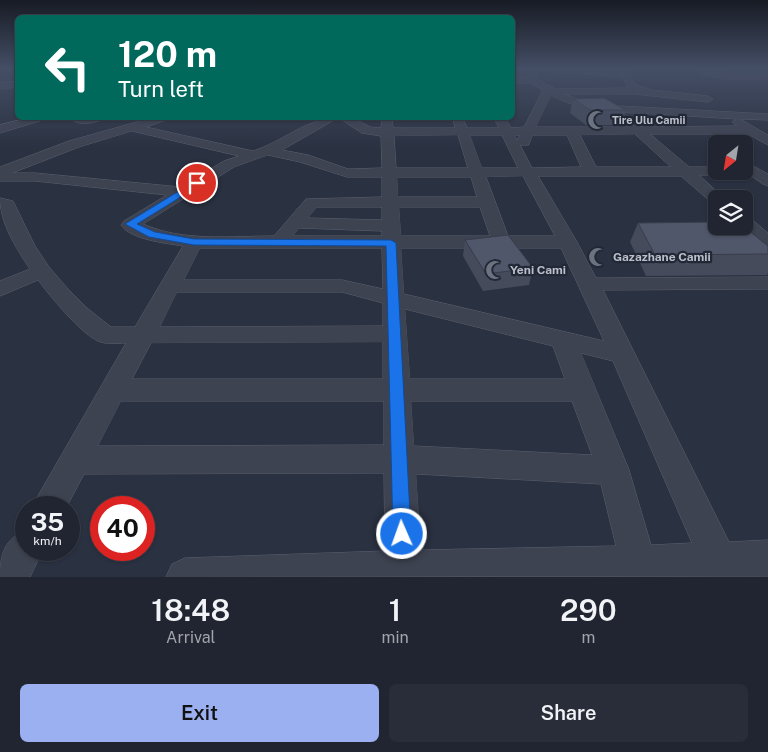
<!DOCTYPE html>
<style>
:root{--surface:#202531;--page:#282d39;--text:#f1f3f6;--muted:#a2a5ab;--line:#3d424d;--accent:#9bb0f0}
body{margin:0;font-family:"Public Sans",sans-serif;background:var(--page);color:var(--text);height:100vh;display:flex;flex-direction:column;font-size:19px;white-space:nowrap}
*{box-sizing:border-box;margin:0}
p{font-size:16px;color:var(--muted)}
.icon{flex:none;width:28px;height:28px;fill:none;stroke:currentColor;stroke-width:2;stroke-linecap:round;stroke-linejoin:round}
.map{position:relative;height:577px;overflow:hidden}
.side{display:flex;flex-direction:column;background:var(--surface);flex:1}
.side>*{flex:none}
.banner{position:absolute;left:15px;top:15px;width:500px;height:105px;border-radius:8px;box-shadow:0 1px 4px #0004,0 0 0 1px var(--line);background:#00695c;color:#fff;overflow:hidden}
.needle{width:32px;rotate:210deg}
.tools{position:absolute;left:708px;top:135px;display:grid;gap:10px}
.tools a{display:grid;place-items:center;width:45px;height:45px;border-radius:8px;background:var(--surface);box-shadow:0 1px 4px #0004,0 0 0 1px var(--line);font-size:25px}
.speed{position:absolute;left:15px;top:496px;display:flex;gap:10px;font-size:25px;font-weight:700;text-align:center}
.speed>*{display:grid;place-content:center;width:65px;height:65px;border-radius:50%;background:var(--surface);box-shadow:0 1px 4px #0004,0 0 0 1px var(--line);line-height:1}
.speed small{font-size:12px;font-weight:400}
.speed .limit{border:8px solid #d22;background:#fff;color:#111}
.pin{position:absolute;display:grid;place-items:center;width:42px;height:42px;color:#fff;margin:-21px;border:2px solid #fff;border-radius:50%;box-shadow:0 1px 5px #0007}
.me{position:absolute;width:55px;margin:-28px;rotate:358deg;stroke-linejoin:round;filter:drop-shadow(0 0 4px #0008)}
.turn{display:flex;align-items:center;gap:18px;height:105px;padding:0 20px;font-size:22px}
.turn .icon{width:65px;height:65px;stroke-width:2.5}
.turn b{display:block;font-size:35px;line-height:42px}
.eta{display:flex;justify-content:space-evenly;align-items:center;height:85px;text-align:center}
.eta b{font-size:30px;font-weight:600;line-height:35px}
.cta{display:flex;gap:10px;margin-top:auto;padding:10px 20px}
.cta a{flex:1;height:58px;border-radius:8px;background:var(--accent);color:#111;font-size:20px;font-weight:600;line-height:58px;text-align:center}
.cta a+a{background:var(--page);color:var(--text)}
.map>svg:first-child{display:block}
</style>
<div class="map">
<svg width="768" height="577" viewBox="0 0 768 577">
<rect width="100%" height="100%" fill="#2a3141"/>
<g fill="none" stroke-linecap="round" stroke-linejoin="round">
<g stroke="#5c616e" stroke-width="1">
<path id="minor" d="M528,68h8l1,11 18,10 73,-1 -5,-11 -73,-6 -4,-3h34l39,4 -5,-4h12l10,17 16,5 56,6 5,3 -5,3 -74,-8h-70l22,8 34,4 148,8v6l-28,-1 28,16v10l-20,-11h-98l39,33h27v4h7l-7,4h-17l26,24h-9v5l-5,-2 -30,-26h-143l39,66 19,36 172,-1v12l-165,1 126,252 39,-2v36l-602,1 6,-13 13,-6 200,-7 -1,-78 -300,1 -18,34h-35l95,-165c-9,0 -19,2 -28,-2 -18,-8 -47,-44 -60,-61l-38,16v-15l30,-12c-14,-21 -30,-46 -30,-71l13,3 22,45 14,21 19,22 19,19 24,19h24l48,-81c-17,-3 -52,-6 -62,-21l3,-4 43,-26 -132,-14h-35v-14l69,-26 82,-23h17l-2,2 -20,7 107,24c27,-8 55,-33 82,-33l-1,2 -52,30 26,5 40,14 34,-1 -1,-32 -19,-3 -20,-13 -1,-2h12l17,9 11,1 1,-10h10l1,10h62l-2,-10h10l4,10h32l-5,-10h11l6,10 13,-1 19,-37 -13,-7h-18v-6h15zM551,95c31,18 70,17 105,19 27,2 54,3 81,5l-5,3 5,4 -96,1 -7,-4 -6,4h-92zM132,131l107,25 -15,5 -44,26 -145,-14h-23l67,-26zM635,134l36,33h-75l-16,-32zM458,135l10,33h-72l-2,-32zM470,135h32l16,33h-36zM515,135h5l-3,5zM533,135h34l14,32 -49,1 -12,-23h8zM268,155l32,7 47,15h35v20l-76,2 -32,37c-43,0 -91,6 -131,-12l91,-57zM523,176l32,60h-47l-22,-59zM397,177h74l6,20h-79zM317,207h65v13l-74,-2zM399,207h81l10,29h-89zM299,228l83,3v5h-89zM200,248h182l1,41 -41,-9h-158zM401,248h160l43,93 -200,-47zM177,292h165l41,11v23l-223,1zM405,309l148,37 12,33h-155zM383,342v37h-251l19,-36zM581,353l32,8 79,182 -41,2 -22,-75zM121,401h263v44l-286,1zM411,401h161l20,54 -178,-9zM416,474l185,10 15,62 -195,4z
M700,68h28l-4,3h-15l24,3 35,-1v6h-45l-25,-6 -1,-2z
M18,81v6l-18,2v-6z
M28,118h17l-2,2 -43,13v-8z
M70,118h34l-2,2c-11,3 -23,7 -32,-2z
M744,161l24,13v12l-5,-2 -19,-13z
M744,217l6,1 18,15v16l-7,-2 -23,-21h6z
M26,530v20h17l-13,27h-30c0,-22 4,-38 26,-47z"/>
</g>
<use href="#minor" fill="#3e4351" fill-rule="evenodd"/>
</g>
<path fill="#454b5b" d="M573,99l53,11 -4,15h-36l-16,-12z
M638,223l130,23v27l-1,2 -121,1 -16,-34z
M465,240l68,28 -4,17 -46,6 -20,-35z"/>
<path fill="#50576a" stroke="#383d4a" d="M604,98l22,12h-36l-17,-11z
M716,222v4h27l25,20v8l-113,1 -17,-32z
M508,235l25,33 -47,6 -21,-34z"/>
<linearGradient id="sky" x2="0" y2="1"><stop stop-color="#171b24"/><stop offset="0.46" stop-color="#444e65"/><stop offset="1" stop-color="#444e65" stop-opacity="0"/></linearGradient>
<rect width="768" height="149" fill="url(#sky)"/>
<path fill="#1a73e8" stroke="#114b97" d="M197,180l4,3 -1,2 -63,39 18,8 39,7 197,1 5,3 15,291 -2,7 -7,3 -7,-3 -2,-7 -7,-288 -192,-1 -45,-8 -24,-13z"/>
<defs>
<g id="mosque-bare" transform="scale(1.5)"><path d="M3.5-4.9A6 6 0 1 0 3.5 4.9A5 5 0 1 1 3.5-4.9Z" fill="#6b7280" stroke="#222836" stroke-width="2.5" paint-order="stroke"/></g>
</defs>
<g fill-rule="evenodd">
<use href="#mosque-bare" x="597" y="120"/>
<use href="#mosque-bare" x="598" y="257"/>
<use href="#mosque-bare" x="495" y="270"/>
</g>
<g text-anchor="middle" stroke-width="4.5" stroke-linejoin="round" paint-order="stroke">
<g font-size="11" font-weight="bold" fill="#bbbfcb" stroke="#222836" text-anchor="start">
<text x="612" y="124">Tire Ulu Camii</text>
</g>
<g font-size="12" font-weight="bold" fill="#bbbfcb" stroke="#222836" text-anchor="start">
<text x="613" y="261">Gazazhane Camii</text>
<text x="510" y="274">Yeni Cami</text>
</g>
</g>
</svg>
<div class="tools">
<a><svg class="needle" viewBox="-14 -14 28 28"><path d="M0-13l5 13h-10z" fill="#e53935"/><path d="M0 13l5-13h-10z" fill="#a2a5ab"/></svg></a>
<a><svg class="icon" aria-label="layers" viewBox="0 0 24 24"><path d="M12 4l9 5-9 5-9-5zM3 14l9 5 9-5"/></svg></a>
</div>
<div class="speed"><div>35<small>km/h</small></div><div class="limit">40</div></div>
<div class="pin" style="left:197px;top:183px;background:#d93025"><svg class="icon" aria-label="arrive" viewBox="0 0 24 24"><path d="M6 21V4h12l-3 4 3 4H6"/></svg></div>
<svg class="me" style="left:402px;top:534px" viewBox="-20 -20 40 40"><circle r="17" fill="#1a73e8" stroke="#fff" stroke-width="3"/><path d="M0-11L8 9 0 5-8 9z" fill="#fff"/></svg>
<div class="banner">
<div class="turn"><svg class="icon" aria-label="left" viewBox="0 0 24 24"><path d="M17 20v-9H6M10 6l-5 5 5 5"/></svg><div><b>120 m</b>Turn left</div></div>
</div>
</div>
<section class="side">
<div class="eta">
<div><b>18:48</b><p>Arrival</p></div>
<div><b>1</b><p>min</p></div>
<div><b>290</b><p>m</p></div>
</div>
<div class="cta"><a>Exit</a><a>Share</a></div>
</section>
